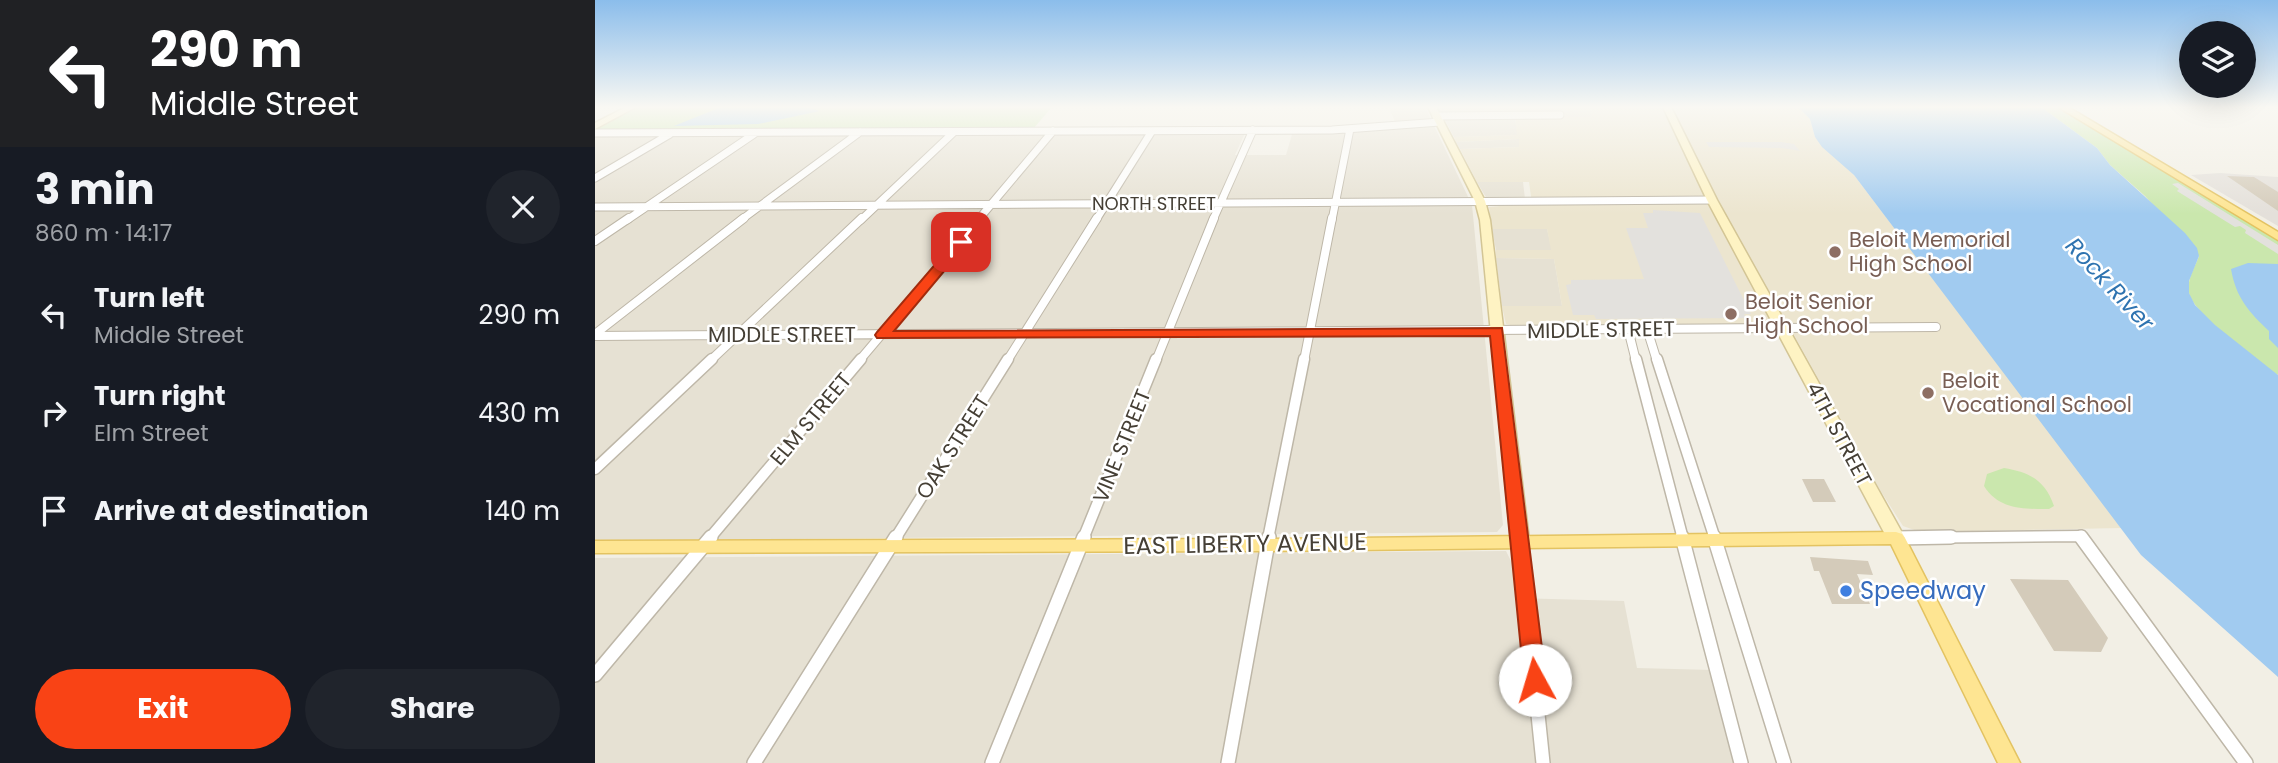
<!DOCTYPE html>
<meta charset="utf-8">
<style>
:root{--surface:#171b24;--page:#20242c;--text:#f1f3f6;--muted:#9ea1a6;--accent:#f94315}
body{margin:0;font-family:Poppins,sans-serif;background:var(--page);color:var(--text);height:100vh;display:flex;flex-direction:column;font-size:26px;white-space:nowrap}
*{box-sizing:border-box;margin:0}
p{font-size:23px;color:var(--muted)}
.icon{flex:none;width:38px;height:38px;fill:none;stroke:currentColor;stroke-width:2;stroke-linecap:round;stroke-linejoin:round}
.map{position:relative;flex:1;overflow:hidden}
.sheet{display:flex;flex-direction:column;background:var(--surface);width:595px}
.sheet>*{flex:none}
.banner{background:#202124;color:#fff;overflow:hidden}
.fabs{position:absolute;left:1584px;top:21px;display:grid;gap:14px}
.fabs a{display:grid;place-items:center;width:77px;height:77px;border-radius:50%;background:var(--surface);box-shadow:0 7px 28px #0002;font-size:35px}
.pin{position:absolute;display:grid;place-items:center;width:60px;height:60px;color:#fff;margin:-30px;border-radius:14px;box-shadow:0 4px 10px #0006}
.me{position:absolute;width:77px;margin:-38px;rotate:354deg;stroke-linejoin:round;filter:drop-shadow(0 0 5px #0008)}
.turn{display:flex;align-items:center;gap:24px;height:147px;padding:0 35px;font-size:32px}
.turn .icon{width:91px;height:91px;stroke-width:2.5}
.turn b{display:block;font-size:49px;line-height:60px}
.round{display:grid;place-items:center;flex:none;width:74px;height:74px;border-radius:37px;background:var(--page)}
.overview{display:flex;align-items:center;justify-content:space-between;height:119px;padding:0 35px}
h1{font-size:42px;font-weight:700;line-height:52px}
.cta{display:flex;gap:14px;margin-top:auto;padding:14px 35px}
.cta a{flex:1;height:80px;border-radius:42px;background:var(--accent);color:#fff;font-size:28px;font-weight:700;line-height:80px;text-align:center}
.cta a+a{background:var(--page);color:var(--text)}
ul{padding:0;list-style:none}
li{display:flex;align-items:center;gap:21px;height:98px;padding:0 35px}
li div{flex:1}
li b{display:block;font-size:26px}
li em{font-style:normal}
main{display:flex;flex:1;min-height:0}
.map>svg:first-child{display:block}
</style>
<main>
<section class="sheet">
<div class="banner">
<div class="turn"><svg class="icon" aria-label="left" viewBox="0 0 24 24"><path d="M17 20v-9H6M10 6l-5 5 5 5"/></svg><div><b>290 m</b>Middle Street</div></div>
</div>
<div class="overview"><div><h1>3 min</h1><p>860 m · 14:17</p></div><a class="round"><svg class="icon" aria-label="close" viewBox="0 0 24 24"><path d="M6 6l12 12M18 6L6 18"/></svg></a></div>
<ul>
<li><svg class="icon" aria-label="left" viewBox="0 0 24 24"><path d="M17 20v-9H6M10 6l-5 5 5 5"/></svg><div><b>Turn left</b><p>Middle Street</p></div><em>290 m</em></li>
<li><svg class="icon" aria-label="right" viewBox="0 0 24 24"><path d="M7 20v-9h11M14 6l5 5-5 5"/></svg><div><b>Turn right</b><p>Elm Street</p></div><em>430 m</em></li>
<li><svg class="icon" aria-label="arrive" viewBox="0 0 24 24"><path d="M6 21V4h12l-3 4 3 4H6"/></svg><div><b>Arrive at destination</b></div><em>140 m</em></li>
</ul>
<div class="cta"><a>Exit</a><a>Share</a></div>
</section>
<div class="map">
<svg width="1683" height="763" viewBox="0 0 1683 763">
<rect width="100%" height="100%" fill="#f2efe5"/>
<path fill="#e6e1d3" d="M794,107h36l47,98 31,320 -6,7 -902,9v-406l650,-2 -10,22h51l7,-24 104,-4z
M843,107h152l2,10 -30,1 4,-3 -4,-2 -48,1 4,21 -64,2z
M924,139v8l-59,2 -4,-7z
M882,182h46l2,17h-38z
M897,229h55l5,21h-56z
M901,258l58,1 8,47h-60z
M911,551l7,14 3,33 108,3 13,67 75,2 23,93h-1140v-205z"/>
<path fill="#e4e0da" d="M1625,173l58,4v49l-87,-51z"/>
<path fill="#ece5cf" d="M995,107h208l12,12 5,18 39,38 268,353 -202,4 -17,-6 -23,-36 -92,-166 -273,2 -9,-2 -4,-18h60l-8,-47 -58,-1v-8h55l-4,-21h-55l-3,-22 43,-4 -3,-21h-52l-17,-33 59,-2v-8l-63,3 -2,-5 63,-2 -2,-18h77z"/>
<path fill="#cae7ad" d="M40,107h417l-19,22 -438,3v-4z
M1446,107h17l220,133v135c-19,-13 -85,-61 -89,-82 -3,-12 6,-26 10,-37l-54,-60 -35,-31 -13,-17z
M1409,468c25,4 41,12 50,38l-5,3c-25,0 -50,1 -65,-23l3,-12z"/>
<path fill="#e3e1dd" d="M1111,142h75l13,2 6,7 -18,-3 -73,-1z
M1583,183l100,62v9l-33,-21 1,-3 -6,-4 -5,1 -58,-36 2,-2 -7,-5z
M1058,210l47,3 51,101h-7l2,4 -150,1 -2,-4h-21l-7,-30 5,-1v-4l73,-1 -18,-51h22l-5,-15h10z"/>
<path fill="#a1cbf0" d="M126,107h84l15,4 -62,13 -84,2z
M1203,107h243l56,41 13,17 75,68 12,15 2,8 -10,25v12l6,12 20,20 63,50v302l-137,-122 -287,-380 -32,-28 -7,-10 -5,-18z
M1653,263l30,1v84l-9,-9v-8c-20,-19 -33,-33 -38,-62z"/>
<path fill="#d4cbba" d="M1632,176l27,1 24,15v19z
M1207,479h22l12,23h-23z
M1215,557l58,4 5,14 -16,-1 13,30h-38l-13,-33h-5z
M1415,579l58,1 40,58 -7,14 -47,-1z"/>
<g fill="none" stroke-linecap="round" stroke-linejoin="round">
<g stroke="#beb7a8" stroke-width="9">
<path id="street-far3" d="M841,116l124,-1
M0,133l737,-3 108,-8
M0,178l75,-44
M0,207l1117,-7
M32,220l127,-86
M146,220l119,-88
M266,220l93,-88
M383,220l75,-89
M501,220l56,-89
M618,220l40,-90
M737,220l18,-91"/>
</g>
<g stroke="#beb7a8" stroke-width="10">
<path id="street-far2" d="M0,241l34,-23
M1033,329l8,32
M1052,329l10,32
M0,334l149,-116
M0,336l1341,-9
M115,361l152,-143
M264,361l121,-143
M412,361l90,-143
M561,361l58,-143
M709,361l28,-143"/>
</g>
<g stroke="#beb7a8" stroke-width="13">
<path id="street-far1" d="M1041,359l47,180
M1062,359l58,180
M0,469l117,-110
M1301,538l184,-2 2,3
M114,539l152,-180
M300,539l113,-180
M488,539l73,-180
M673,539l36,-180"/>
</g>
<g stroke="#beb7a8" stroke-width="16">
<path id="street" d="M1087,537l59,226
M1119,537l70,226
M1486,537l165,226
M1301,538l55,-1
M925,540l23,223
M0,675l116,-138
M159,763l142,-226
M397,763l92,-226
M633,763l41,-226"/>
</g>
<g stroke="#d3c595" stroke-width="3">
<path id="secondary" d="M31,107h10l-41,22v-6z
M833,107h8l49,94 5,19 39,320 -3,4 -6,2 -6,-2 -3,-4 -31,-320 -5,-19z
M1068,107h8l46,93 188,338 -3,4 -6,2 -6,-2 -3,-4 -180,-338z"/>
</g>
<g stroke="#e3c362" stroke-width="3">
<path id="primary" d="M1463,107h10l210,125v8z
M1301,532l6,2 3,4 115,225h-22l-107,-219 -624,7 -672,2v-12l672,-2z"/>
</g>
<use href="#street-far3" stroke="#fff" stroke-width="7"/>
<use href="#street-far2" stroke="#fff" stroke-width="8"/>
<use href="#street-far1" stroke="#fff" stroke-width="10"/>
<use href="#street" stroke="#fff" stroke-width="13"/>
<use href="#secondary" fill="#fef3c3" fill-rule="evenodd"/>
<use href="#primary" fill="#fee592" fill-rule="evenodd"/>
</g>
<linearGradient id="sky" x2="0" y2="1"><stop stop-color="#8bbdeb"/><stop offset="0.5" stop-color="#f9f8f3"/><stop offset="1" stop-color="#f9f8f3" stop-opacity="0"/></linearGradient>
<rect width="1683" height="214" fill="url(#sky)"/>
<path fill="#f94315" stroke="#a22c0e" stroke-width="2" d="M366,238l5,1v6l-72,86 608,-3 44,352 -3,6 -8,3 -8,-3 -3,-6 -34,-344 -613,2 -2,-3 2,-3 80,-93z"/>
<g fill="#8d6e63" stroke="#fff" stroke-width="2.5">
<circle cx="1240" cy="252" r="7"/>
<circle cx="1136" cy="314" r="7"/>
<circle cx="1333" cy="393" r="7"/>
</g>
<circle fill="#3f7fe0" stroke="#fff" stroke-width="2.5" cx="1251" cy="591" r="7"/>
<g text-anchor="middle" stroke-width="5" stroke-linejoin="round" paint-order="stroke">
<g font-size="18" fill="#453f35" stroke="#fff">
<text x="559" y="210">NORTH STREET</text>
</g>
<g font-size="21" fill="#785e54" stroke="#fff" text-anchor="start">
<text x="1254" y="247">Beloit Memorial<tspan x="1254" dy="24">High School</tspan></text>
<text x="1150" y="309">Beloit Senior<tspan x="1150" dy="24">High School</tspan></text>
<text x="1347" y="388">Beloit<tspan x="1347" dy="24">Vocational School</tspan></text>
</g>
<g font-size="21" fill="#453f35" stroke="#fff">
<text transform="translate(1006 330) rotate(-1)" y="7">MIDDLE STREET</text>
<text x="187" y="342">MIDDLE STREET</text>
<text transform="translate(216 419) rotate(-50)" y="7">ELM STREET</text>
<text transform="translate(1244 434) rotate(62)" y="7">4TH STREET</text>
<text transform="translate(527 446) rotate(-68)" y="7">VINE STREET</text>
<text transform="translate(358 447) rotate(-58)" y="7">OAK STREET</text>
</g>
<g font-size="23" font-style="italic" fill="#2e73b0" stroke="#fff">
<text transform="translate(1515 284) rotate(47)" y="8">Rock River</text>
</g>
<g font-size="24" fill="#453f35" stroke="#fff">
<text transform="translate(650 544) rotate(-1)" y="8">EAST LIBERTY AVENUE</text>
</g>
<g font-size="24" fill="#366cbe" stroke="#fff" text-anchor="start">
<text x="1265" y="599">Speedway</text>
</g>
</g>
</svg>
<div class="fabs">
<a><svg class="icon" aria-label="layers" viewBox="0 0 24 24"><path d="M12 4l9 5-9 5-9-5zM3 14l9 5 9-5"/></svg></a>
</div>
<div class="pin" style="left:366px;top:242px;background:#d93025"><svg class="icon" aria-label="arrive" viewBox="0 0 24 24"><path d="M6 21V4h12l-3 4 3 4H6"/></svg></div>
<svg class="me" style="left:940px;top:680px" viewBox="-20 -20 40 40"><circle r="19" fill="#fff"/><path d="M0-13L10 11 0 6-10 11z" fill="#f94315"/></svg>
</div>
</main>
